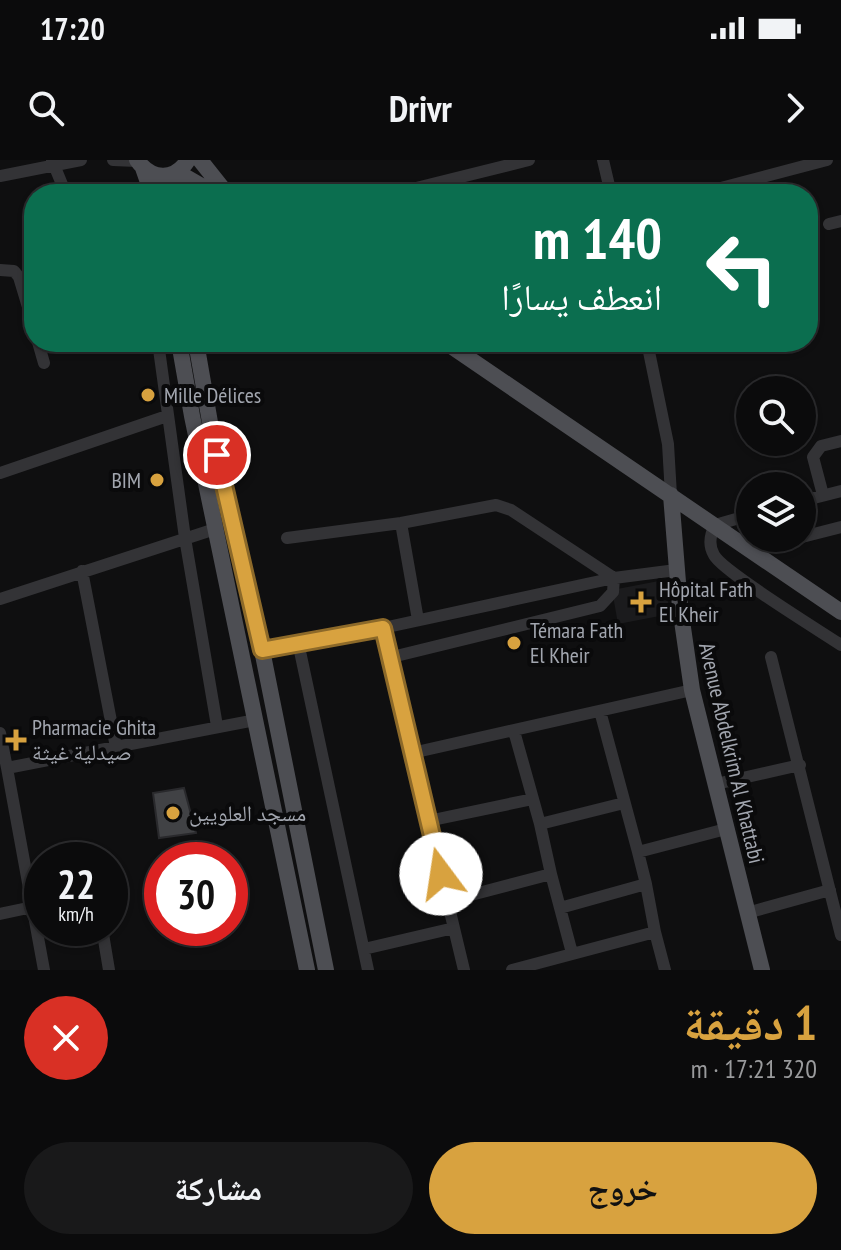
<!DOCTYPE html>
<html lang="ar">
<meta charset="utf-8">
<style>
:root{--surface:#0b0b0c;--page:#19191a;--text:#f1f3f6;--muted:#9a9b9d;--line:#2b2b2d;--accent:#d8a23f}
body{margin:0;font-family:"PT Sans Narrow","Noto Naskh Arabic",sans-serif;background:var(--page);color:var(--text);direction:rtl;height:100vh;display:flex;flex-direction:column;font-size:30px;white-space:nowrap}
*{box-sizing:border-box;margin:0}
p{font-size:26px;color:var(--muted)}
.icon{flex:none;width:44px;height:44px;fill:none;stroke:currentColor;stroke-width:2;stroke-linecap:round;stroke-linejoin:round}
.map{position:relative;height:810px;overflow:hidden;direction:ltr}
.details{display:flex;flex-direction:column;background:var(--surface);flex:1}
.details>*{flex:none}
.banner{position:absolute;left:24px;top:24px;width:794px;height:168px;border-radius:32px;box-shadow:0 2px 6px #0004,0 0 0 2px var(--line);direction:rtl;background:#0b6e4f;color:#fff;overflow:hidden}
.buttons{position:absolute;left:736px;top:216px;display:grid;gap:16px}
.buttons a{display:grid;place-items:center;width:80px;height:80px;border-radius:50%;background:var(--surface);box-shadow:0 2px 6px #0004,0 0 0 2px var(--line);font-size:40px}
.speed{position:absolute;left:24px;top:682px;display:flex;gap:16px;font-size:40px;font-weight:700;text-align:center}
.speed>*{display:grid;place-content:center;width:104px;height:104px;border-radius:50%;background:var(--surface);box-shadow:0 2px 6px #0004,0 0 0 2px var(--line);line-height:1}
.speed small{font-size:20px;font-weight:400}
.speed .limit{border:12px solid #d22;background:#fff;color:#111}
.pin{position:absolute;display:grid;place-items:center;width:68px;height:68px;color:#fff;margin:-34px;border:4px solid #fff;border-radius:50%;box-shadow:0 2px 8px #0007}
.me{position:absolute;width:88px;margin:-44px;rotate:346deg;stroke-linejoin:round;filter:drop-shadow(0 0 6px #0008)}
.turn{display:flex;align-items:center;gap:28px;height:168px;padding:0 24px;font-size:36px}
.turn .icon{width:104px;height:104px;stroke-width:2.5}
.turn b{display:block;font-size:56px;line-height:68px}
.round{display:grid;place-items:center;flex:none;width:84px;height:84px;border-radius:42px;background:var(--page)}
.summary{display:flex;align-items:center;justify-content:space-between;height:136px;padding:0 24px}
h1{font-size:48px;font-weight:700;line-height:60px;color:var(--accent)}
.action{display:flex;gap:16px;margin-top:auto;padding:16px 24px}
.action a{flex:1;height:92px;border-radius:48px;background:var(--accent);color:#111;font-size:32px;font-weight:700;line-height:92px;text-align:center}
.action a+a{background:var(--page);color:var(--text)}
.status{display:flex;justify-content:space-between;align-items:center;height:56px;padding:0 40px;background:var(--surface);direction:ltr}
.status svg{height:22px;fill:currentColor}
header{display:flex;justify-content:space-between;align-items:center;height:104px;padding:0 24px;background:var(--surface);font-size:36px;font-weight:700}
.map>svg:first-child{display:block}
</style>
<div class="status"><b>17:20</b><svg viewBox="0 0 49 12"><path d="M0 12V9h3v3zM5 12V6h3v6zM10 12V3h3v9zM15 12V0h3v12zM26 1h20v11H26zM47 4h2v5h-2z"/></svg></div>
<header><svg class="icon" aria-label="forward" viewBox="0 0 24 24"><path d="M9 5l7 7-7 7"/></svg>Drivr<svg class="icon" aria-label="search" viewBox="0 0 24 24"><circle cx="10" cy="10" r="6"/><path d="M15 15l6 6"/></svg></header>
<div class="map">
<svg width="841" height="810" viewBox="0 0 841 810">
<rect width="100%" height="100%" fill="#0f0f10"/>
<path fill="#1b1b1d" d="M664,420l6,34 -52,10 -6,-34z"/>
<path fill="#414245" stroke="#29292c" stroke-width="2" d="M184,628l12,45 -37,5 -6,-45z"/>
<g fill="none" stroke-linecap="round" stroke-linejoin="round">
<path stroke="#333336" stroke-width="12" d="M52,0l14,34
M113,0l24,1
M603,0l8,34
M0,16l81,-16
M392,34l137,-34
M698,34l129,-34
M829,64l12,-3
M0,110l14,1 5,6 15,50
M38,182l6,21
M158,182l27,196 32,188
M647,182l21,102 3,51
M0,313l167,-57
M823,335l-10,-38 8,-11 20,-5
M802,341l39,-10
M750,355l-35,10c-5,10 -7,20 -1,30 8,16 106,76 127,90
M401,363l17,97
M802,377l39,-10
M287,378l114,-15 95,-18 15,5 103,68 -1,14 -13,14 -212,52
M751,392l49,-14
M82,411l34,176
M0,439l215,-70
M383,468l29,125
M298,482l70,328
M262,490l121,-22 231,-50 62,-8
M771,497l70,278
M600,551l38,141 88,-23
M0,573l7,35 249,-48
M7,608l37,202
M716,624l84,-19
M428,661l105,-22
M540,664l84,-21
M638,692l8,32
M551,714l21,79
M448,741l103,-27 -11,-50 -26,-93
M747,753l83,-23
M0,754l42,-9
M102,768l7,42
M655,772l10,38
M364,789l90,-21
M464,810l-52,-217 280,-63
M512,810l143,-38 -9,-48 -86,24"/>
<path stroke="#4d4e53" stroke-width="16" d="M137,0c14,20 37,22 51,0
M200,0l27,34
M143,8l9,26
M177,12l33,19 12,3
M172,15l2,19
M179,182l13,74 115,554
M196,182l15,86 51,222 64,320
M445,182l396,270
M671,335l9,112 12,83 70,280"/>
</g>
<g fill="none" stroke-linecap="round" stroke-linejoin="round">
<g stroke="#8c6929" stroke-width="20">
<path id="route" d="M217,295l45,195 121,-22 58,246"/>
</g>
<use href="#route" stroke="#d8a23f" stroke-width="14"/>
</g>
<g fill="#d8a23f" stroke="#0a0a0b" stroke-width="3">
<circle cx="148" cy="235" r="8"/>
<circle cx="157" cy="320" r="8"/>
<path d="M637 430h8v8h8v8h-8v8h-8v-8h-8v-8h8z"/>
<circle cx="514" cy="483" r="8"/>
<path d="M12 568h8v8h8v8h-8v8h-8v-8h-8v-8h8z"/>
<circle cx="173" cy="653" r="8"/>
</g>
<g text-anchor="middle" stroke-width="8" stroke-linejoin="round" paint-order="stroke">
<g font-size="22" fill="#a2a6af" stroke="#0a0a0b" text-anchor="start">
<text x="164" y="243">Mille Délices</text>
<text x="141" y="328" text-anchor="end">BIM</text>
<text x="659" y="437">Hôpital Fath<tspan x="659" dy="25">El Kheir</tspan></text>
<text x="530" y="478">Témara Fath<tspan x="530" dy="25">El Kheir</tspan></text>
<text x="32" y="575">Pharmacie Ghita<tspan x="32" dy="25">صيدلية غيثة</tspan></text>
<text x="189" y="661">مسجد العلويين</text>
</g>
<g font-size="22" fill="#a2a6af" stroke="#0a0a0b">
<text transform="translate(732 593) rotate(77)" y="8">Avenue Abdelkrim Al Khattabi</text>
</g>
</g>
</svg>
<div class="buttons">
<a><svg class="icon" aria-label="search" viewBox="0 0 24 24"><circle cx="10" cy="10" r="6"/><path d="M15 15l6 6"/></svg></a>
<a><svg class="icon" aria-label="layers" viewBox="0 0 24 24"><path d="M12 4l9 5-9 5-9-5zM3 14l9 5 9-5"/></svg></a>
</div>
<div class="speed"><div>22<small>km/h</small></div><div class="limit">30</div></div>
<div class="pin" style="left:217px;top:295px;background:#d93025"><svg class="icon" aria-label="arrive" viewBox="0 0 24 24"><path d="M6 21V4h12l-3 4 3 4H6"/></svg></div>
<svg class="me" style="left:441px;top:714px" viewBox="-20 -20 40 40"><circle r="19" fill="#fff"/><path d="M0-13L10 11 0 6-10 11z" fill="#d8a23f"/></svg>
<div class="banner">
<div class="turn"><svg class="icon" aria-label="left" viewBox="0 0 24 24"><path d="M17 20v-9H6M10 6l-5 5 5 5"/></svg><div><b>140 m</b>انعطف يسارًا</div></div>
</div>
</div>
<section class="details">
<div class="summary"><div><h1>1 دقيقة</h1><p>320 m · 17:21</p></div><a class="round" style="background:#d93025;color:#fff"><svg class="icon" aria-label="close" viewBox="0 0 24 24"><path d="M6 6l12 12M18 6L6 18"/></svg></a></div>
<div class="action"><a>خروج</a><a>مشاركة</a></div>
</section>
